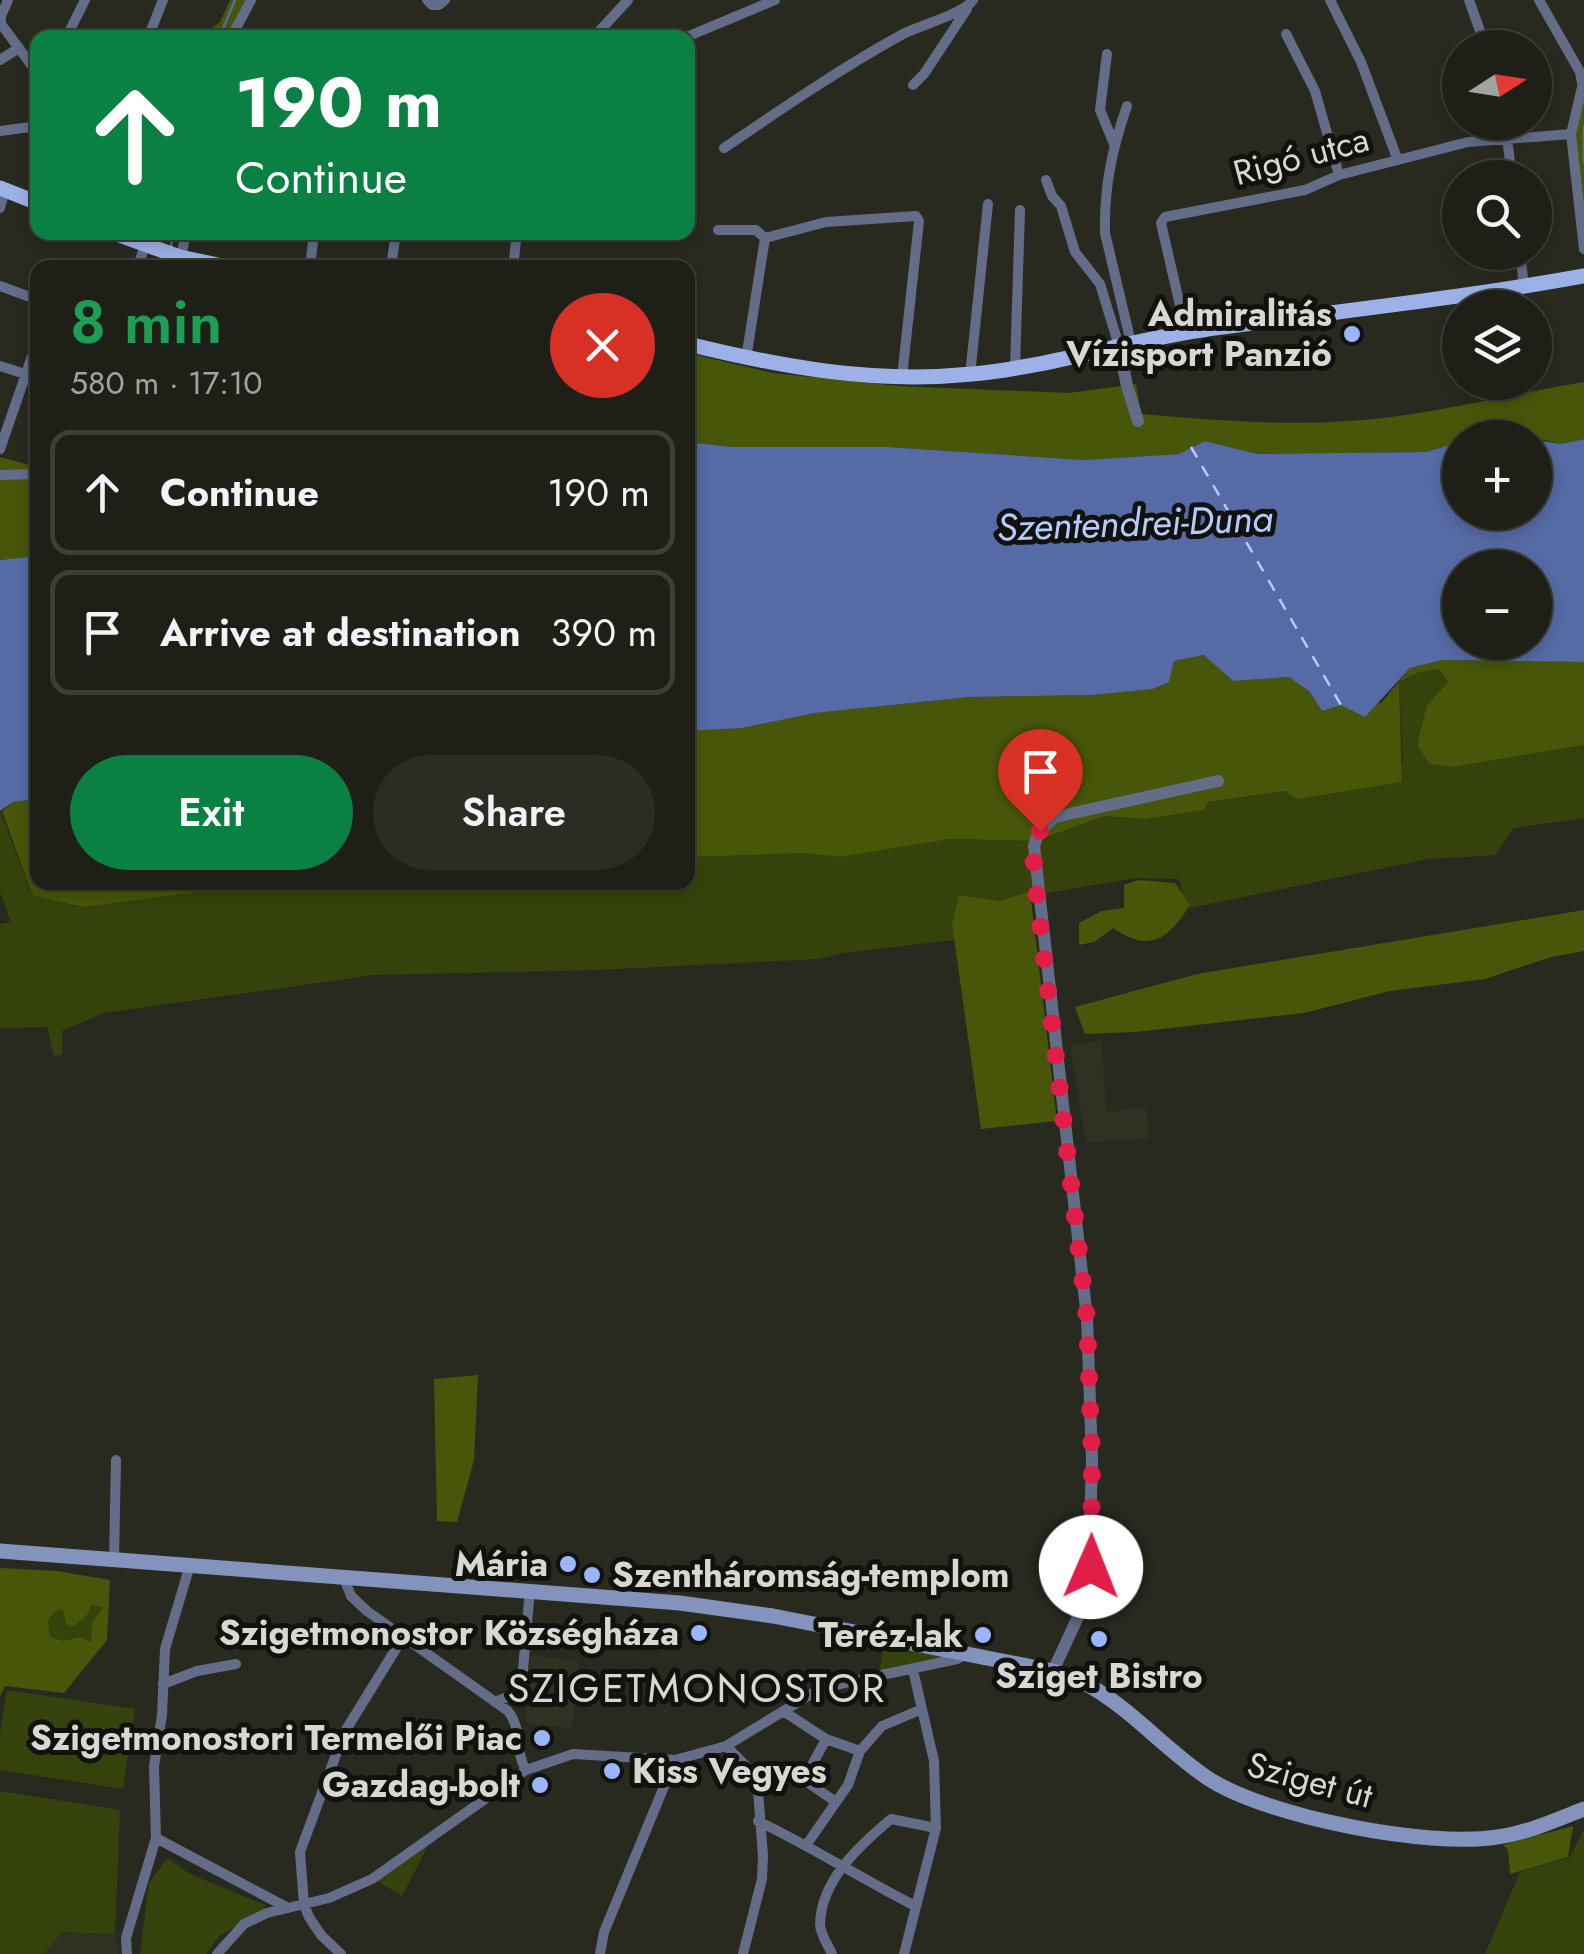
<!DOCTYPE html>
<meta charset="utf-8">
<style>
:root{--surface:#1e2018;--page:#2b2d25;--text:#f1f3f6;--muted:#a1a3a2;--line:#3c3e37;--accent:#0b8043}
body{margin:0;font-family:Jost,sans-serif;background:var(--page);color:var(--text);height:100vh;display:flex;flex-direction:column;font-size:38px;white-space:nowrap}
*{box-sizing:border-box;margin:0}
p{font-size:32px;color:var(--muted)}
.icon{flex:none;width:55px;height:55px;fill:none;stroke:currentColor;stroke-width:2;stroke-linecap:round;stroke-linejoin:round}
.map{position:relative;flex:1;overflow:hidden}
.panel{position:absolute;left:30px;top:260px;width:665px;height:630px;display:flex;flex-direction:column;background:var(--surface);border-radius:20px;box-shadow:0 5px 15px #0003,0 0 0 2px var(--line)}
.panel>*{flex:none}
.guide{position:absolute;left:30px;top:30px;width:665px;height:210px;border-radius:20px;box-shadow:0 5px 15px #0003,0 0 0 2px var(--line);background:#0b8043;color:#fff;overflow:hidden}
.needle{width:65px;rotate:78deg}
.fabs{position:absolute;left:1442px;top:30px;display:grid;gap:20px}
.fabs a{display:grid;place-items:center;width:110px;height:110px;border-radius:50%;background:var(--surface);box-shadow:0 5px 15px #0003,0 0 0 2px var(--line);font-size:50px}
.pin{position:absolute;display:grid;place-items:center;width:85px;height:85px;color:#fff;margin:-102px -42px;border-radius:50% 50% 50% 0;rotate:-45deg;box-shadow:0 0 10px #0007}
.pin .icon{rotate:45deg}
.me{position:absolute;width:110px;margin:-55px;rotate:1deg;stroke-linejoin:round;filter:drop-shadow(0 0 8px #0008)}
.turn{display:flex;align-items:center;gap:35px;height:210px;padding:0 40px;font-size:45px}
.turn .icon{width:130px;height:130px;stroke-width:2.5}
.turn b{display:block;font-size:70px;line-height:85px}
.round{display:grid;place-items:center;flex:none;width:105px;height:105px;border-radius:52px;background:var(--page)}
.headline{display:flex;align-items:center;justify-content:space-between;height:170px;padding:0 40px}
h1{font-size:60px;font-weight:600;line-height:75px;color:#1e9e55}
.button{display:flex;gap:20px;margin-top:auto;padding:20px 40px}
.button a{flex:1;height:115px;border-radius:60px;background:var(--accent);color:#fff;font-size:40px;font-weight:600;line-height:115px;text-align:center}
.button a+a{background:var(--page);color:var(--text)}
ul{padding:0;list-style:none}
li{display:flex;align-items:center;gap:30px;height:125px;margin:0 20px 15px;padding:0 20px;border:5px solid var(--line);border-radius:20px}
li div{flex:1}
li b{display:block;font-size:38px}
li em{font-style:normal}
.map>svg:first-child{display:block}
</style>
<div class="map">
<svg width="1584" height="1954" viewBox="0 0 1584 1954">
<rect width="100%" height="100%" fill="#282a20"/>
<path fill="#2d3222" d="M1101,1041l6,71 39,-5 3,31 -63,5 -16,-98z
M530,1655l49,6 -7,68 -44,-6 -3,-5z
M61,1932l54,2 4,20h-75z"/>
<path fill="#36420b" d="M1439,669l9,13 -21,23 3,59 23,3 131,-22v73l-71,10 -18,27 -67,4 -243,50 -6,-30 -44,-1 -135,23 -40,-6 -8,29 2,16 -111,13 -24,6 -224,11 -221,5 -270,38 -42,18v24l-8,1 -7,-29 -47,1v-104l11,-2 -11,-30v-81l33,85 51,11 181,-25h423v-25l116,-4 37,4 109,-18 85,2 70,-25 40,3 58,-9 4,-8 77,-11 14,8 105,-35 -4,-82 18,-9z
M15,1568l44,14 31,23 13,1 -11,37 -12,-6 -17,4 -13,-3 -2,-17 8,-10 7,-1 17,9 8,-5 -75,-44z
M884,1643l70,12 -75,18z
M7,1690l128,19 -12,80 -123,-19v-36z
M0,1791l120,19 -5,124 -53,-2 -18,22h-44z
M1584,1829v125h-99l35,-82 50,-15z
M429,1844l-27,52 -27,-16z
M167,1858l23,16 75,31v4l-46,27 -13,18h-66l9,-71z"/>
<path fill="#485609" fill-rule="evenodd" d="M230,0h15l-18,37h-8l-8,-8 9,-7z
M1584,95v130l-9,-92z
M688,353l84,20 127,13 170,7 67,-9 5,30c70,6 138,12 208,7 79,-5 156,-26 235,-39v57l-23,5 -26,-6h-75v4l-34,10 -170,2 -51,-13 -26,13 -95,6 -196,-13h-156l-44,-5z
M0,457l37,10v89l-37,4z
M1205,655l28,26 56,-4 21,15 12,19 19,-6 40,-2 29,-35 32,-8 142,2v83l-131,22 -23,-3 -13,-19 10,-40 21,-23 -9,-13 -22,4 -18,9 3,100 -105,17 -13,-8 -76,11 -4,8 -59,9 -40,-3 -70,25 -85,-2 -109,18 -37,-4 -116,4v-126l54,-3 73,-15 155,-16 123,-2 60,-6 16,-7 5,-21z
M37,799l1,83 227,1 -181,24 -51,-11 -31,-85 11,-9z
M1138,880l37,3 15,22c-22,35 -41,48 -77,23l-19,14 -15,3v-22l23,-12 22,-3v-23z
M1030,891l27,230 -76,8 -29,-205 7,-29 41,6z
M1584,910v41l-33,6 -66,22 -95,12 -86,22 -169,19 -50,2 -10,-27 122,-33z
M478,1375l-4,85 -17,62 -20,-1 -3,-142z
M0,1568l56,3 54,9 -3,60 -43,53 -59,-7 -5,11zM91,1605l12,2 -11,15 -1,20 -11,-5 -17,4 -13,-4 -2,-16 8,-10 7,-1 3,14 8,2 14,-12z
M1573,1826l-5,31 -58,17 -2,-24 -5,-5z"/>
<path fill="#566aa5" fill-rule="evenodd" d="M1584,439v223l-142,-2 -32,8 -45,49 -24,-12 -19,6 -12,-19 -21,-15 -56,4 -29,-26 -30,6 -5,21 -16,7 -60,6 -123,2 -155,16 -73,15 -54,3v-289l44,5h156l196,13 95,-6 26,-13 52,13 169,-2 34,-10v70h75v-72l26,4zM1460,568h75v74h-75z
M37,556v243l-24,3 -13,9v-251z"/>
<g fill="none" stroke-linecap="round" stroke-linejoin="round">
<path stroke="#566aa5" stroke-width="2.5" d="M219,38l16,-38
M1584,127v35
M171,246l2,-14
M167,268l1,-9"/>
<path stroke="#b6cafe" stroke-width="2.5" stroke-dasharray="12 10" stroke-linecap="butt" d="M1191,447l150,258"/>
<path stroke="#636d88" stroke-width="10" d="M8,0l-7,16v8l37,50
M427,0l5,5h7l6,-5
M1330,0l31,62 36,96
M1469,0l17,48
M1539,0l41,72 2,11
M1286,34l29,57 24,84
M66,38l19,-38
M148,38l15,-38
M231,38l20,-38
M593,38l35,-38
M684,38l91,-38
M1107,54l-7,56 14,34
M0,60l19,-12
M1584,79l-13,55 13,115
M913,85l11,-11 43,-65
M1127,106c-15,43 -23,81 -22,127l26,110
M1509,122l6,16
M0,131l38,-5
M1507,138l5,40
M724,148c59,-40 117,-80 179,-114 18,-9 60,-20 70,-34
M1046,180l6,16 9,10 14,46 25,32 19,62
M0,208l5,-18
M718,230h38l9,8 61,-16 90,-6 3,5 -17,156
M1520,252l4,35
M137,268l8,-22
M179,268l7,-36
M310,268l4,-36
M391,268l5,-36
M513,268l4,-36
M0,286l38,14
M1186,332l-25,-109 4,-6 140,-27 34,-15 129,-33 103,-8
M746,359l19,-121
M0,366l38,12
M1015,368l5,-158
M970,375l18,-171
M0,449l38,-110
M0,475l38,-1
M114,1559l2,-99
M343,1576l8,20 16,15 141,100c15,19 6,39 18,59
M163,1684l34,-13 39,-7
M495,1702l22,-9 5,-12 8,-92
M783,1711l43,28
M726,1746l31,31 6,79 -1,23 -19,75
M757,1777l47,3 32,22
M804,1780l22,-41 34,12
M758,1821c54,26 104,58 157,85
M156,1838l132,70
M807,1844l41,-59 12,-34 22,-25 40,-17
M127,1954l-1,-16 30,-100 -2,-72 8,-51 3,-66 25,-84
M217,1954l27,-30 23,-11 62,-15 43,-19 154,-109 47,-16 102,6 51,-14 95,-58 136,-29 10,-5
M341,1954l-20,-19 -12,-18 -5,-12 -4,-53 44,-119 58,-94
M600,1954l4,-22 71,-172
M832,1954c-4,-9 -12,-20 -12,-30 1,-44 40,-79 71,-105l45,9
M904,1954l32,-126 -2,-67 -21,-91"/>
<path stroke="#636d88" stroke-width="12" d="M1119,346l8,40 11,35
M1053,1671l35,-76 4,-135 -5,-142 -53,-472 5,-15 16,-14 163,-36"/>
<path stroke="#8493be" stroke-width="15" d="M0,1551l680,52 93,13 280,55c14,5 30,10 42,18 41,25 73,63 114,90 59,38 219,69 288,58 30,-4 59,-17 87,-28"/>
<path stroke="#9db1e8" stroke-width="15" d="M0,188l38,15
M111,232l69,25 52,11
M688,344c94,23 186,40 284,30 78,-7 153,-33 230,-44 127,-18 255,-31 382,-54"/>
</g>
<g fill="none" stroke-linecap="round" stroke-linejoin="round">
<path stroke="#e11d48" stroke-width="18" stroke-dasharray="0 32.4" d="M1040,831l-7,21 4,46 50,420 5,142 -1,107"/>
</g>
<g fill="#9bb5fd" stroke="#11120e" stroke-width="4">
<circle cx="1352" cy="334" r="10"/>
<circle cx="568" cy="1564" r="10"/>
<circle cx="592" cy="1575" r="10"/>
<circle cx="699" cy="1633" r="10"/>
<circle cx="983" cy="1635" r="10"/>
<circle cx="1099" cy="1639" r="10"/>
<circle cx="542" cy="1738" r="10"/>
<circle cx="612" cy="1771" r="10"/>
<circle cx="540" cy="1785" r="10"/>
</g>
<g text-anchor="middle" stroke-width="10" stroke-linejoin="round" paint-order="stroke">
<g font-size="35" fill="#d6d8d1" stroke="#11120e">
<text transform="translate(1301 156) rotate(-15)" y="12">Rigó utca</text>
<text transform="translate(1310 1780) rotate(15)" y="12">Sziget út</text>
</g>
<g font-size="35" font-weight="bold" fill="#d6d8d1" stroke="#11120e" text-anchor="end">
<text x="1332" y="326">Admiralitás<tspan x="1332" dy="40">Vízisport Panzió</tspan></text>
<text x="548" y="1576">Mária</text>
<text x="612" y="1587" text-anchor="start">Szentháromság-templom</text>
<text x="679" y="1645">Szigetmonostor Községháza</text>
<text x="963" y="1647">Teréz-lak</text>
<text x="1099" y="1688" text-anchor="middle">Sziget Bistro</text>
<text x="522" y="1750">Szigetmonostori Termelői Piac</text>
<text x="632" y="1783" text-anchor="start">Kiss Vegyes</text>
<text x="520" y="1797">Gazdag-bolt</text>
</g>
<g font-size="38" font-style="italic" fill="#b6cafe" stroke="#11120e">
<text transform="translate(1135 523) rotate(-2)" y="13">Szentendrei-Duna</text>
</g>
<g font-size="40" letter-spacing="2.5" fill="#d6d8d1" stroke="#11120e">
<text x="697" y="1702">SZIGETMONOSTOR</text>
</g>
</g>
</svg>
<div class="fabs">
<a><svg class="needle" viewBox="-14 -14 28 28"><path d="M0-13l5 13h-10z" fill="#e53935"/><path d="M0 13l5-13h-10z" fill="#a1a3a2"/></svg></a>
<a><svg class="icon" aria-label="search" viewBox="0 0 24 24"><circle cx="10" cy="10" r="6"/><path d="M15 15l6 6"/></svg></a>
<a><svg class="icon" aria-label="layers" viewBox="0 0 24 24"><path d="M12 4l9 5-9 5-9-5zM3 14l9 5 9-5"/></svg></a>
<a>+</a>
<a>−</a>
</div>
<div class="pin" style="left:1040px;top:831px;background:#d93025"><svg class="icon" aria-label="arrive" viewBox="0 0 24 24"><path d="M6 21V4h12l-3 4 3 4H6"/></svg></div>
<svg class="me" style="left:1091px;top:1567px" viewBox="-20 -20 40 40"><circle r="19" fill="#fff"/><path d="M0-13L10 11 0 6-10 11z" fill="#e11d48"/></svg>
<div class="guide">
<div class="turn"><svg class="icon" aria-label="ahead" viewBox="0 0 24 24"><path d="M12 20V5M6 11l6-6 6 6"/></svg><div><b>190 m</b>Continue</div></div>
</div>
<section class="panel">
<div class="headline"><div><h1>8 min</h1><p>580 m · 17:10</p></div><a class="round" style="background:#d93025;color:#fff"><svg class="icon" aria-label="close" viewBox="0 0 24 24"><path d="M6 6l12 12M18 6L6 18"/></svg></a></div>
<ul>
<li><svg class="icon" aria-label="ahead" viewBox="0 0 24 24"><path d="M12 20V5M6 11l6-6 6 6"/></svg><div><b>Continue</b></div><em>190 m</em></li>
<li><svg class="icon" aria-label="arrive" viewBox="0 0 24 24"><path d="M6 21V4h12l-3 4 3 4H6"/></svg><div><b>Arrive at destination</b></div><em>390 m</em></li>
</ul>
<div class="button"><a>Exit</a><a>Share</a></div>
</section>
</div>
